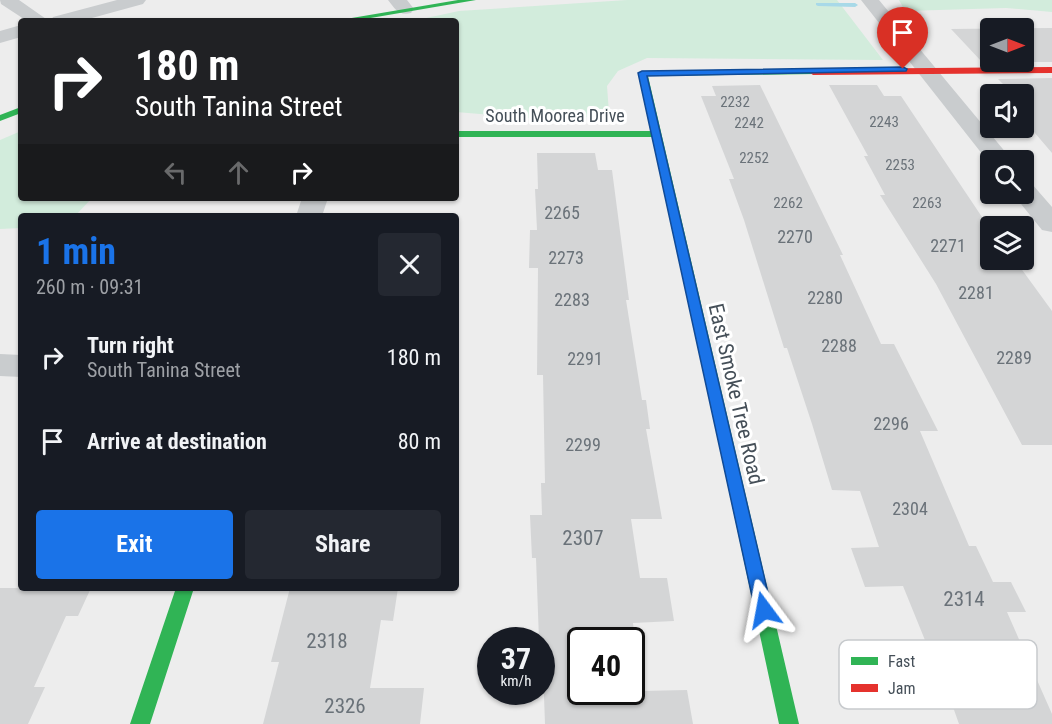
<!DOCTYPE html>
<meta charset="utf-8">
<style>
:root{--surface:#171b24;--page:#242831;--text:#f1f3f6;--muted:#9ea1a6;--accent:#1a73e8}
body{margin:0;font-family:"Roboto Condensed",sans-serif;background:var(--page);color:var(--text);height:100vh;display:flex;flex-direction:column;font-size:22px;white-space:nowrap}
*{box-sizing:border-box;margin:0}
p{font-size:20px;color:var(--muted)}
.icon{flex:none;width:33px;height:33px;fill:none;stroke:currentColor;stroke-width:2;stroke-linecap:round;stroke-linejoin:round}
.map{position:relative;flex:1;overflow:hidden}
.side{position:absolute;left:18px;top:213px;width:441px;height:378px;display:flex;flex-direction:column;background:var(--surface);border-radius:6px;box-shadow:0 2px 4px #0004}
.side>*{flex:none}
.guide{position:absolute;left:18px;top:18px;width:441px;height:183px;border-radius:6px;box-shadow:0 2px 4px #0004;background:#202124;color:#fff;overflow:hidden}
.needle{width:39px;rotate:90deg}
.fabs{position:absolute;left:980px;top:18px;display:grid;gap:12px}
.fabs a{display:grid;place-items:center;width:54px;height:54px;border-radius:6px;background:var(--surface);box-shadow:0 2px 4px #0004;font-size:30px}
.speed{position:absolute;left:477px;top:627px;display:flex;gap:12px;font-size:30px;font-weight:700;text-align:center}
.speed>*{display:grid;place-content:center;width:78px;height:78px;border-radius:50%;background:var(--surface);box-shadow:0 2px 4px #0004;line-height:1}
.speed small{font-size:15px;font-weight:400}
.speed .limit{border:3px solid #111;border-radius:9px;background:#fff;color:#111}
.pin{position:absolute;display:grid;place-items:center;width:51px;height:51px;color:#fff;margin:-62px -26px;border-radius:50% 50% 50% 0;rotate:-45deg;box-shadow:0 0 6px #0007}
.pin .icon{rotate:45deg}
.me{position:absolute;width:66px;margin:-33px;rotate:347deg;stroke-linejoin:round;filter:drop-shadow(0 0 4px #0008)}
.turn{display:flex;align-items:center;gap:21px;height:126px;padding:0 18px;font-size:27px}
.turn .icon{width:78px;height:78px;stroke-width:2.5}
.turn b{display:block;font-size:42px;line-height:51px}
.lanes{display:flex;align-items:center;height:57px;padding:0 18px;background:#0003;justify-content:center;gap:30px;direction:ltr}
.lanes .off{opacity:.35}
.round{display:grid;place-items:center;flex:none;width:63px;height:63px;border-radius:6px;background:var(--page)}
.summary{display:flex;align-items:center;justify-content:space-between;height:102px;padding:0 18px}
h1{font-size:36px;font-weight:700;line-height:45px;color:var(--accent)}
.action{display:flex;gap:12px;margin-top:auto;padding:12px 18px}
.action a{flex:1;height:69px;border-radius:6px;background:var(--accent);color:#fff;font-size:24px;font-weight:700;line-height:69px;text-align:center}
.action a+a{background:var(--page);color:var(--text)}
ul{padding:0;list-style:none}
li{display:flex;align-items:center;gap:18px;height:84px;padding:0 18px}
li div{flex:1}
li b{display:block;font-size:22px}
li em{font-style:normal}
.map>svg:first-child{display:block}
</style>
<div class="map">
<svg width="1052" height="724" viewBox="0 0 1052 724">
<rect width="100%" height="100%" fill="#ededed"/>
<path fill="#d2ecdc" d="M627,0h210l46,60 -236,-2 -29,13 -11,15 2,27 -43,8 -110,-9v-91h-44l47,-10z
M899,0h153v12l-46,-4 -101,3z
M21,131v67h71l-17,18h-54v12l-21,1v-89z"/>
<g fill="none" stroke-linecap="round" stroke-linejoin="round">
<path fill="#a8d9e8" fill-rule="evenodd" d="M816,3h39l3,2 -3,2 -37,-1 -2,-1z"/>
</g>
<path fill="#d4d5d6" fill-rule="evenodd" d="M1052,28v34h-70l-31,-33zM990,28h33v34h-33z
M1052,78v75l-29,-34v-25h-10l-15,-15z
M760,85l83,170h-3l41,89h13l44,87h-18l49,115h7l17,36h18l15,30h-19l45,102v10h-93l-6,-17 -46,-1 -16,-52 40,1 -28,-69 -38,1 -14,-39 28,-1 -19,-56 -28,-1 -20,-66 -25,-76h-3l-40,-128 -15,-41h5l-33,-83h15l-4,-10z
M829,85h48l7,11h17l83,124h3l5,6 -2,34h25l37,51v134h-30l-86,-161 -56,-89h5l-21,-39h4z
M537,153h58l3,17h14l17,130h-3l16,100h4l4,29h-4l16,90h-31l9,59h27l7,43 -41,2 8,68 46,-1 6,34h-148l-3,-84h-3l-3,-82h-4l-2,-43h12l-1,-32h4l-2,-108h-6l1,-107h-9l1,-38h7l-2,-41h3zM580,640h52v52h-52z
M0,588h91l-13,28h-12l-32,71h11l-17,37h-28z
M290,588h108l-5,33 -12,-1 -11,68h54l-4,36h-157l16,-62h-8z"/>
<g fill="none" stroke-linecap="round" stroke-linejoin="round">
<path fill="#c9ccce" fill-rule="evenodd" d="M0,0h19l30,21h-22l-26,-17z
M117,0h29l-3,4 -62,17h-30l2,-4z
M388,0h19l7,9 -3,4c-12,3 -16,-4 -23,-13z
M861,0h18l133,160h-22v4z
M21,25v12l-21,6v-12z
M1023,181l9,3 20,23v25l-10,-2 -29,-36h10z
M302,198h26l-6,18h-26z
M0,354l21,1v22l-21,-1z"/>
<path fill="#30b455" fill-rule="evenodd" d="M458,0h18l-123,21h-19z
M813,69l3,1v4l-168,2 151,648h-20l-126,-587h-197v-6h195l-11,-60z
M21,107v6l-21,8v-6z
M176,588h18l-44,136h-20z"/>
<path fill="#e5322d" fill-rule="evenodd" d="M1052,67v6l-239,2 -4,-3 4,-3z"/>
</g>
<path fill="#1a73e8" stroke="#114b97" stroke-width="1.5" d="M903,67l4,2 -1,2 -259,5 125,534 -2,6 -6,2 -7,-2 -2,-6 -117,-537 4,-2z"/>
<g text-anchor="middle" stroke-width="6" stroke-linejoin="round" paint-order="stroke">
<g font-size="15" fill="#6a7279">
<text x="735" y="107">2232</text>
<text x="884" y="127">2243</text>
<text x="749" y="128">2242</text>
<text x="754" y="163">2252</text>
<text x="900" y="170">2253</text>
<text x="788" y="208">2262</text>
<text x="927" y="208">2263</text>
</g>
<g font-size="18" fill="#454f58" stroke="#fff">
<text x="555" y="122">South Moorea Drive</text>
</g>
<g font-size="18" fill="#6a7279">
<text x="562" y="219">2265</text>
<text x="795" y="243">2270</text>
<text x="948" y="252">2271</text>
<text x="566" y="264">2273</text>
<text x="976" y="299">2281</text>
<text x="825" y="304">2280</text>
<text x="572" y="306">2283</text>
<text x="839" y="352">2288</text>
<text x="1014" y="364">2289</text>
<text x="585" y="365">2291</text>
<text x="891" y="430">2296</text>
<text x="583" y="451">2299</text>
<text x="910" y="515">2304</text>
</g>
<g font-size="21" fill="#454f58" stroke="#fff">
<text transform="translate(736 394) rotate(77)" y="7">East Smoke Tree Road</text>
</g>
<g font-size="21" fill="#6a7279">
<text x="583" y="545">2307</text>
<text x="964" y="606">2314</text>
<text x="327" y="648">2318</text>
<text x="345" y="713">2326</text>
</g>
</g>
<rect x="839" y="640" width="198" height="69" rx="9" fill="#fff" stroke="#c7cacd" stroke-width="1.5"/>
<rect x="851" y="657" width="27" height="8" fill="#30b455"/>
<rect x="851" y="684" width="27" height="8" fill="#e5322d"/>
<g font-size="16" fill="#454f58">
<text x="888" y="667">Fast</text>
<text x="888" y="694">Jam</text>
</g>
</svg>
<div class="fabs">
<a><svg class="needle" viewBox="-14 -14 28 28"><path d="M0-13l5 13h-10z" fill="#e53935"/><path d="M0 13l5-13h-10z" fill="#9ea1a6"/></svg></a>
<a><svg class="icon" aria-label="sound" viewBox="0 0 24 24"><path d="M4 9h4l5-4v14l-5-4H4zM17 9q2 3 0 6"/></svg></a>
<a><svg class="icon" aria-label="search" viewBox="0 0 24 24"><circle cx="10" cy="10" r="6"/><path d="M15 15l6 6"/></svg></a>
<a><svg class="icon" aria-label="layers" viewBox="0 0 24 24"><path d="M12 4l9 5-9 5-9-5zM3 14l9 5 9-5"/></svg></a>
</div>
<div class="speed"><div>37<small>km/h</small></div><div class="limit">40</div></div>
<div class="pin" style="left:903px;top:69px;background:#d93025"><svg class="icon" aria-label="arrive" viewBox="0 0 24 24"><path d="M6 21V4h12l-3 4 3 4H6"/></svg></div>
<svg class="me" style="left:764px;top:610px" viewBox="-20 -20 40 40"><path d="M0-17L14 15 0 8-14 15z" fill="#1a73e8" stroke="#fff" stroke-width="4"/></svg>
<div class="guide">
<div class="turn"><svg class="icon" aria-label="right" viewBox="0 0 24 24"><path d="M7 20v-9h11M14 6l5 5-5 5"/></svg><div><b>180 m</b>South Tanina Street</div></div>
<div class="lanes"><svg class="icon off" aria-label="left" viewBox="0 0 24 24"><path d="M17 20v-9H6M10 6l-5 5 5 5"/></svg><svg class="icon off" aria-label="ahead" viewBox="0 0 24 24"><path d="M12 20V5M6 11l6-6 6 6"/></svg><svg class="icon" aria-label="right" viewBox="0 0 24 24"><path d="M7 20v-9h11M14 6l5 5-5 5"/></svg></div>
</div>
<section class="side">
<div class="summary"><div><h1>1 min</h1><p>260 m · 09:31</p></div><a class="round"><svg class="icon" aria-label="close" viewBox="0 0 24 24"><path d="M6 6l12 12M18 6L6 18"/></svg></a></div>
<ul>
<li><svg class="icon" aria-label="right" viewBox="0 0 24 24"><path d="M7 20v-9h11M14 6l5 5-5 5"/></svg><div><b>Turn right</b><p>South Tanina Street</p></div><em>180 m</em></li>
<li><svg class="icon" aria-label="arrive" viewBox="0 0 24 24"><path d="M6 21V4h12l-3 4 3 4H6"/></svg><div><b>Arrive at destination</b></div><em>80 m</em></li>
</ul>
<div class="action"><a>Exit</a><a>Share</a></div>
</section>
</div>
